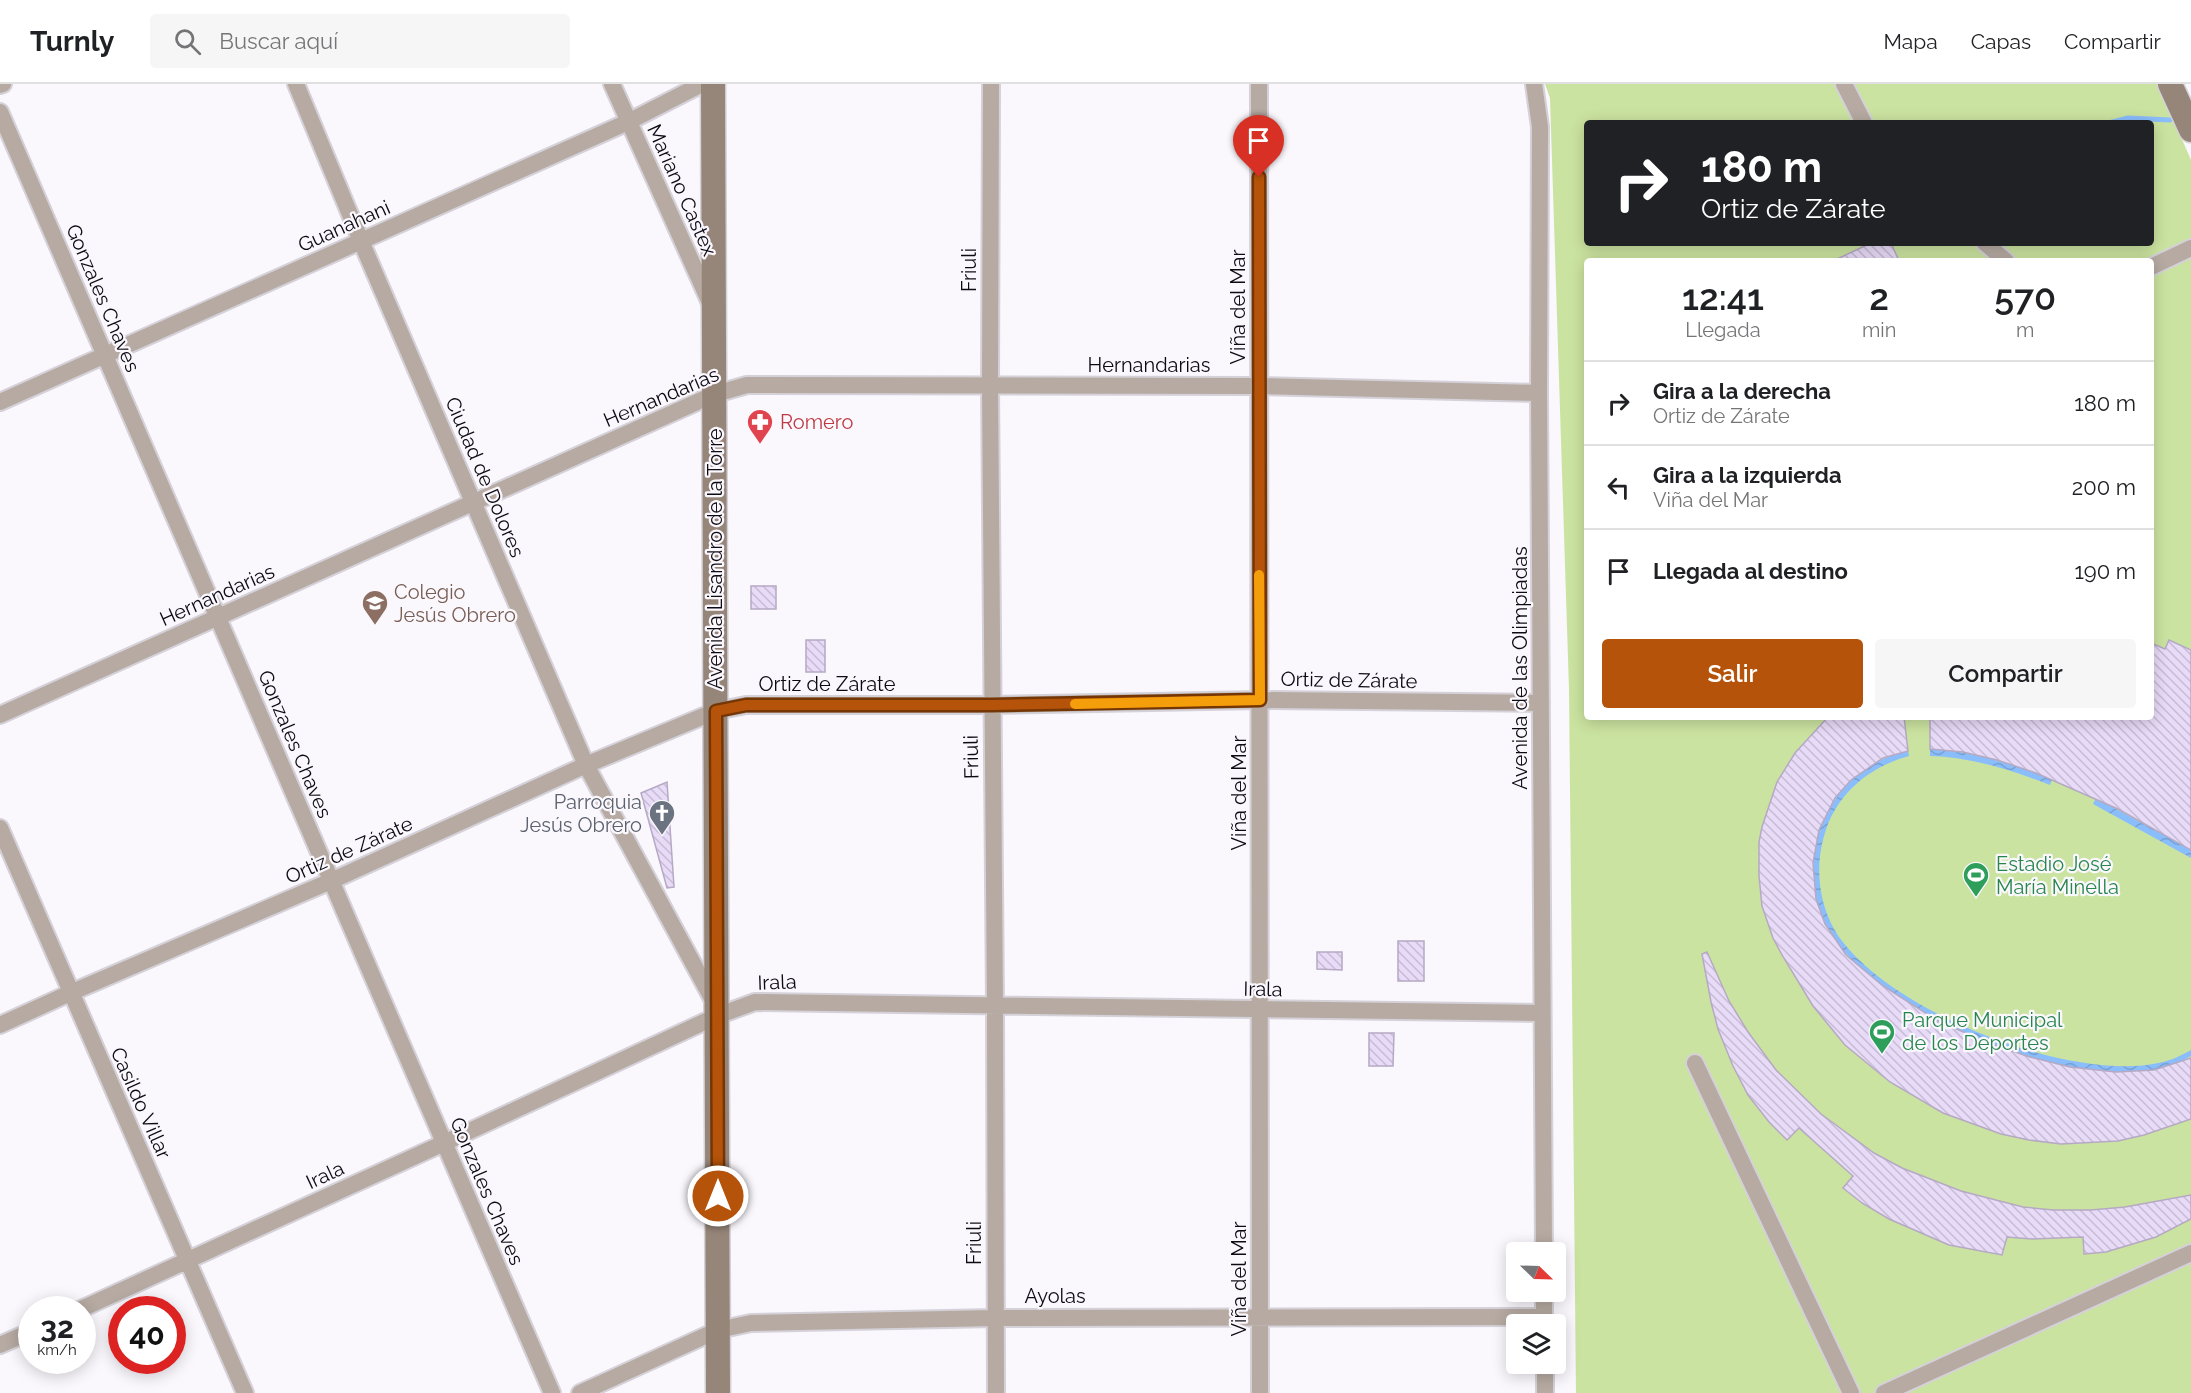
<!DOCTYPE html>
<html lang="es">
<meta charset="utf-8">
<style>
:root{--surface:#fff;--page:#f6f6f6;--text:#202124;--muted:#757577;--line:#e0e0e0;--accent:#b45309}
body{margin:0;font-family:Raleway,sans-serif;background:var(--page);color:var(--text);height:100vh;display:flex;flex-direction:column;font-size:22px;white-space:nowrap}
*{box-sizing:border-box;margin:0}
p{font-size:20px;color:var(--muted)}
.icon{flex:none;width:33px;height:33px;fill:none;stroke:currentColor;stroke-width:2;stroke-linecap:round;stroke-linejoin:round}
.map{position:relative;flex:1;overflow:hidden}
.side{position:absolute;left:1584px;top:174px;width:570px;height:462px;display:flex;flex-direction:column;background:var(--surface);border-radius:6px;box-shadow:0 3px 15px #0003}
.side>*{flex:none}
.hud{position:absolute;left:1584px;top:36px;width:570px;height:126px;border-radius:6px;box-shadow:0 3px 15px #0003;background:#202124;color:#fff;overflow:hidden}
.needle{width:39px;rotate:113deg}
.tools{position:absolute;left:1506px;top:1158px;display:grid;gap:12px}
.tools a{display:grid;place-items:center;width:60px;height:60px;border-radius:6px;background:var(--surface);box-shadow:0 3px 15px #0003;font-size:30px}
.speed{position:absolute;left:18px;top:1212px;display:flex;gap:12px;font-size:30px;font-weight:700;text-align:center}
.speed>*{display:grid;place-content:center;width:78px;height:78px;border-radius:50%;background:var(--surface);box-shadow:0 3px 15px #0003;line-height:1}
.speed small{font-size:15px;font-weight:400}
.speed .limit{border:9px solid #d22;background:#fff;color:#111}
.pin{position:absolute;display:grid;place-items:center;width:51px;height:51px;color:#fff;margin:-62px -26px;border-radius:50% 50% 50% 0;rotate:-45deg;box-shadow:0 0 6px #0007}
.pin .icon{rotate:45deg}
.me{position:absolute;width:66px;margin:-33px;rotate:0deg;stroke-linejoin:round;filter:drop-shadow(0 0 4px #0008)}
.turn{display:flex;align-items:center;gap:21px;height:126px;padding:0 18px;font-size:27px}
.turn .icon{width:78px;height:78px;stroke-width:2.5}
.turn b{display:block;font-size:42px;line-height:51px}
.eta{display:flex;justify-content:space-evenly;align-items:center;height:102px;text-align:center}
.eta b{font-size:36px;font-weight:600;line-height:42px}
.cta{display:flex;gap:12px;margin-top:auto;padding:12px 18px}
.cta a{flex:1;height:69px;border-radius:6px;background:var(--accent);color:#fff;font-size:24px;font-weight:600;line-height:69px;text-align:center}
.cta a+a{background:var(--page);color:var(--text)}
ul{padding:0;list-style:none}
li{display:flex;align-items:center;gap:18px;height:84px;padding:0 18px;border-top:2px solid var(--line)}
li div{flex:1}
li b{display:block;font-size:22px}
li em{font-style:normal}
header{display:flex;align-items:center;gap:36px;box-sizing:border-box;height:84px;padding:0 30px;background:var(--surface);border-bottom:2px solid var(--line)}
header strong{font-size:28px}
nav{display:flex;gap:33px;margin-inline-start:auto;font-size:21px}
.search{width:420px;height:54px;background:var(--page);display:flex;align-items:center;gap:15px;box-sizing:border-box;padding:0 21px;border-radius:6px;color:var(--muted);font-size:22px}
.map>svg:first-child{display:block}
</style>
<header>
<strong>Turnly</strong>
<div class="search"><svg class="icon" aria-label="search" viewBox="0 0 24 24"><circle cx="10" cy="10" r="6"/><path d="M15 15l6 6"/></svg>Buscar aquí</div>
<nav><a>Mapa</a><a>Capas</a><a>Compartir</a></nav>
</header>
<div class="map">
<svg width="2191" height="1309" viewBox="0 0 2191 1309">
<defs>
<pattern id="water-waves" width="16" height="10" patternUnits="userSpaceOnUse" patternTransform="scale(1.5)"><rect width="16" height="10" fill="#8abdfb"/><path d="M0 5q4-4 8 0t8 0" fill="none" stroke="#76a1d6"/></pattern>
<pattern id="building-back-hatch" width="6" height="6" patternUnits="userSpaceOnUse" patternTransform="scale(1.5)"><rect width="6" height="6" fill="#e8dbf8"/><path d="M-1 5l2 2M0 0l6 6M5-1l2 2" fill="none" stroke="#c6bbd4"/></pattern>
</defs>
<rect width="100%" height="100%" fill="#faf7fd"/>
<path fill="#cbe3a0" fill-rule="evenodd" d="M1545,0h613l33,76v1233h-615l-7,-704 -19,-591zM1587,39h564v120h-564zM1587,177h564v456h-564z"/>
<path fill="url(#water-waves)" d="M1930,665c43,2 82,15 122,30l-2,6c-38,-15 -79,-28 -120,-29z
M1908,667l1,5c-36,10 -66,32 -81,68 -13,34 -12,72 6,105 46,79 230,151 319,135 14,-2 26,-7 38,-14v6c-89,55 -305,-39 -358,-119 -25,-37 -26,-87 -5,-126 17,-31 45,-53 80,-60z
M2096,714l95,52v8l-98,-54z"/>
<g fill="none" stroke-linecap="round" stroke-linejoin="round">
<path stroke="#8abdfb" stroke-width="5" d="M2109,39l19,-5 42,2"/>
</g>
<path fill="url(#building-back-hatch)" stroke="#b5a9c3" stroke-width="1.5" d="M1871,159h20l8,18h-66z
M751,502h25v23h-25z
M806,556h19v32h-19z
M2169,556l22,10v200l-73,-41 -82,-36 -39,-13 -34,-8 -33,-3v-32h221v-74l14,6z
M1828,633h76l4,34 -25,7 -32,22 -16,18 -16,32 -6,33 3,36 9,25 21,31 37,31 55,35 53,23 39,13 40,10 46,5 38,-2 37,-12v61l-47,16 -26,6 -57,3 -32,-4 -28,-6 -58,-21 -53,-31 -45,-37 -32,-39 -31,-51 -9,-17 -11,-32 -3,-30v-34l3,-15 15,-45 18,-29z
M667,698l7,105 -7,1 -26,-95z
M1398,857h26v40h-26z
M1317,868h25v18l-25,-1z
M1707,868l22,49 19,31 28,38 45,44 53,39 28,15 59,23 62,16 30,3h38l34,-3 66,-12v24l-35,18 -50,15 -22,2 -1,-17 -51,2 -25,-2 -5,18 -53,-10 -60,-26 -27,-16 -19,-15 10,-12 -54,-48 -12,12 -18,-18 -21,-27 -15,-29 -15,-37 -7,-27 -9,-48z
M1369,949h25l-1,33h-24z"/>
<g fill="none" stroke-linecap="round" stroke-linejoin="round">
<g stroke="#d4d1d8" stroke-width="20">
<path id="street" d="M296,0l65,157 225,524 129,239
M612,0l99,221
M991,0l-1,303 5,618 1,388
M1259,0l1,1309
M1534,0l6,43 -1,266 5,859
M1844,0l20,39
M0,1l3,-1
M0,28l552,1281
M1985,159l21,18
M2151,183l40,-19
M0,318l628,-280 74,-38
M0,631l715,-321 32,-9 512,1 280,7
M0,744l245,565
M0,941l70,-32 261,-112 255,-116 130,-54 30,-6h246l268,-5 281,3
M1695,979l156,330
M1544,1208v32
M79,1226l365,-167 273,-127 38,-14 787,11
M0,1261l32,-14
M1545,1280v29
M580,1309l138,-63 33,-7 244,-5 549,-1
M1884,1309l307,-140"/>
</g>
<g stroke="#d4d1d8" stroke-width="27">
<path id="secondary" d="M713,0l5,1309
M2170,0l21,46"/>
</g>
<use href="#street" stroke="#b6aaa2" stroke-width="16"/>
<use href="#secondary" stroke="#968579" stroke-width="24"/>
</g>
<g fill="none" stroke-linecap="round" stroke-linejoin="round">
<g stroke="#753606" stroke-width="15">
<path id="route" d="M718,1112l-2,-485 30,-6h246l268,-5 -1,-523"/>
</g>
<use href="#route" stroke="#b45309" stroke-width="10"/>
<path stroke="#f59e0b" stroke-width="10" d="M1075,620l185,-4 -1,-125"/>
</g>
<defs>
<g id="pharmacy-pin" transform="scale(1.35)"><path d="M0 17L-7.5 6A9.5 9.5 0 1 1 7.5 6Z" fill="#e0444e" stroke="#faf7fd"/><path d="M-2-6h4v4h4v4h-4v4h-4v-4h-4v-4h4Z" fill="#fff"/></g>
<g id="school-pin" transform="scale(1.35)"><path d="M0 17L-7.5 6A9.5 9.5 0 1 1 7.5 6Z" fill="#8d6e63" stroke="#faf7fd"/><path d="M0-5L7-2L0 1L-7-2ZM-4 1L0 2.5L4 1V4Q0 6-4 4Z" fill="#fff"/></g>
<g id="church-pin" transform="scale(1.35)"><path d="M0 17L-7.5 6A9.5 9.5 0 1 1 7.5 6Z" fill="#6b7280" stroke="#faf7fd"/><path d="M-1.2-6h2.4v3.5h3.3v2.4h-3.3V6h-2.4V-.1h-3.3v-2.4h3.3Z" fill="#fff"/></g>
<g id="stadium-pin" transform="scale(1.35)"><path d="M0 17L-7.5 6A9.5 9.5 0 1 1 7.5 6Z" fill="#2e9e5b" stroke="#faf7fd"/><path d="M0-5a6.5 5 0 1 0 0 10a6.5 5 0 1 0 0-10ZM-3.5-1.8h7v3.6h-7Z" fill="#fff"/></g>
</defs>
<g fill-rule="evenodd">
<use href="#pharmacy-pin" x="760" y="338"/>
<use href="#school-pin" x="375" y="519"/>
<use href="#church-pin" x="662" y="729"/>
<use href="#stadium-pin" x="1976" y="791"/>
<use href="#stadium-pin" x="1882" y="948"/>
</g>
<g text-anchor="middle" stroke-width="4.5" stroke-linejoin="round" paint-order="stroke">
<g font-size="20" fill="#0e0a13" stroke="#faf7fd">
<text transform="translate(682 106) rotate(66)" y="7">Mariano Castex</text>
<text transform="translate(344 142) rotate(-24)" y="7">Guanahani</text>
<text transform="translate(969 186) rotate(-90)" y="7">Friuli</text>
<text transform="translate(103 214) rotate(67)" y="7">Gonzales Chaves</text>
<text transform="translate(1238 223) rotate(-90)" y="7">Viña del Mar</text>
<text x="1149" y="288">Hernandarias</text>
<text transform="translate(661 313) rotate(-23)" y="7">Hernandarias</text>
<text transform="translate(485 393) rotate(67)" y="7">Ciudad de Dolores</text>
<text transform="translate(715 475) rotate(-90)" y="7">Avenida Lisandro de la Torre</text>
<text transform="translate(217 511) rotate(-24)" y="7">Hernandarias</text>
<text transform="translate(1520 584) rotate(-90)" y="7">Avenida de las Olimpiadas</text>
<text transform="translate(1349 596) rotate(1)" y="7">Ortiz de Zárate</text>
<text x="827" y="607">Ortiz de Zárate</text>
<text transform="translate(295 660) rotate(67)" y="7">Gonzales Chaves</text>
<text transform="translate(971 673) rotate(-91)" y="7">Friuli</text>
<text transform="translate(1239 709) rotate(-90)" y="7">Viña del Mar</text>
<text transform="translate(349 766) rotate(-24)" y="7">Ortiz de Zárate</text>
<text transform="translate(777 898) rotate(-2)" y="7">Irala</text>
<text transform="translate(1263 905) rotate(1)" y="7">Irala</text>
<text transform="translate(141 1019) rotate(66)" y="7">Casildo Villar</text>
<text transform="translate(325 1091) rotate(-25)" y="7">Irala</text>
<text transform="translate(487 1107) rotate(67)" y="7">Gonzales Chaves</text>
<text transform="translate(974 1159) rotate(-90)" y="7">Friuli</text>
<text transform="translate(1239 1195) rotate(-90)" y="7">Viña del Mar</text>
<text x="1055" y="1219">Ayolas</text>
</g>
<g font-size="20" fill="#be3a42" stroke="#faf7fd" text-anchor="start">
<text x="780" y="345">Romero</text>
</g>
<g font-size="20" fill="#785e54" stroke="#faf7fd" text-anchor="start">
<text x="394" y="515">Colegio<tspan x="394" dy="23">Jesús Obrero</tspan></text>
</g>
<g font-size="20" fill="#5b616d" stroke="#faf7fd" text-anchor="end">
<text x="642" y="725">Parroquia<tspan x="642" dy="23">Jesús Obrero</tspan></text>
</g>
<g font-size="20" fill="#27864d" stroke="#faf7fd" text-anchor="start">
<text x="1996" y="787">Estadio José<tspan x="1996" dy="23">María Minella</tspan></text>
<text x="1902" y="943">Parque Municipal<tspan x="1902" dy="23">de los Deportes</tspan></text>
</g>
</g>
</svg>
<div class="tools">
<a><svg class="needle" viewBox="-14 -14 28 28"><path d="M0-13l5 13h-10z" fill="#e53935"/><path d="M0 13l5-13h-10z" fill="#757577"/></svg></a>
<a><svg class="icon" aria-label="layers" viewBox="0 0 24 24"><path d="M12 4l9 5-9 5-9-5zM3 14l9 5 9-5"/></svg></a>
</div>
<div class="speed"><div>32<small>km/h</small></div><div class="limit">40</div></div>
<div class="pin" style="left:1259px;top:93px;background:#d93025"><svg class="icon" aria-label="arrive" viewBox="0 0 24 24"><path d="M6 21V4h12l-3 4 3 4H6"/></svg></div>
<svg class="me" style="left:718px;top:1112px" viewBox="-20 -20 40 40"><circle r="17" fill="#b45309" stroke="#fff" stroke-width="3"/><path d="M0-11L8 9 0 5-8 9z" fill="#fff"/></svg>
<div class="hud">
<div class="turn"><svg class="icon" aria-label="right" viewBox="0 0 24 24"><path d="M7 20v-9h11M14 6l5 5-5 5"/></svg><div><b>180 m</b>Ortiz de Zárate</div></div>
</div>
<section class="side">
<div class="eta">
<div><b>12:41</b><p>Llegada</p></div>
<div><b>2</b><p>min</p></div>
<div><b>570</b><p>m</p></div>
</div>
<ul>
<li><svg class="icon" aria-label="right" viewBox="0 0 24 24"><path d="M7 20v-9h11M14 6l5 5-5 5"/></svg><div><b>Gira a la derecha</b><p>Ortiz de Zárate</p></div><em>180 m</em></li>
<li><svg class="icon" aria-label="left" viewBox="0 0 24 24"><path d="M17 20v-9H6M10 6l-5 5 5 5"/></svg><div><b>Gira a la izquierda</b><p>Viña del Mar</p></div><em>200 m</em></li>
<li><svg class="icon" aria-label="arrive" viewBox="0 0 24 24"><path d="M6 21V4h12l-3 4 3 4H6"/></svg><div><b>Llegada al destino</b></div><em>190 m</em></li>
</ul>
<div class="cta"><a>Salir</a><a>Compartir</a></div>
</section>
</div>
